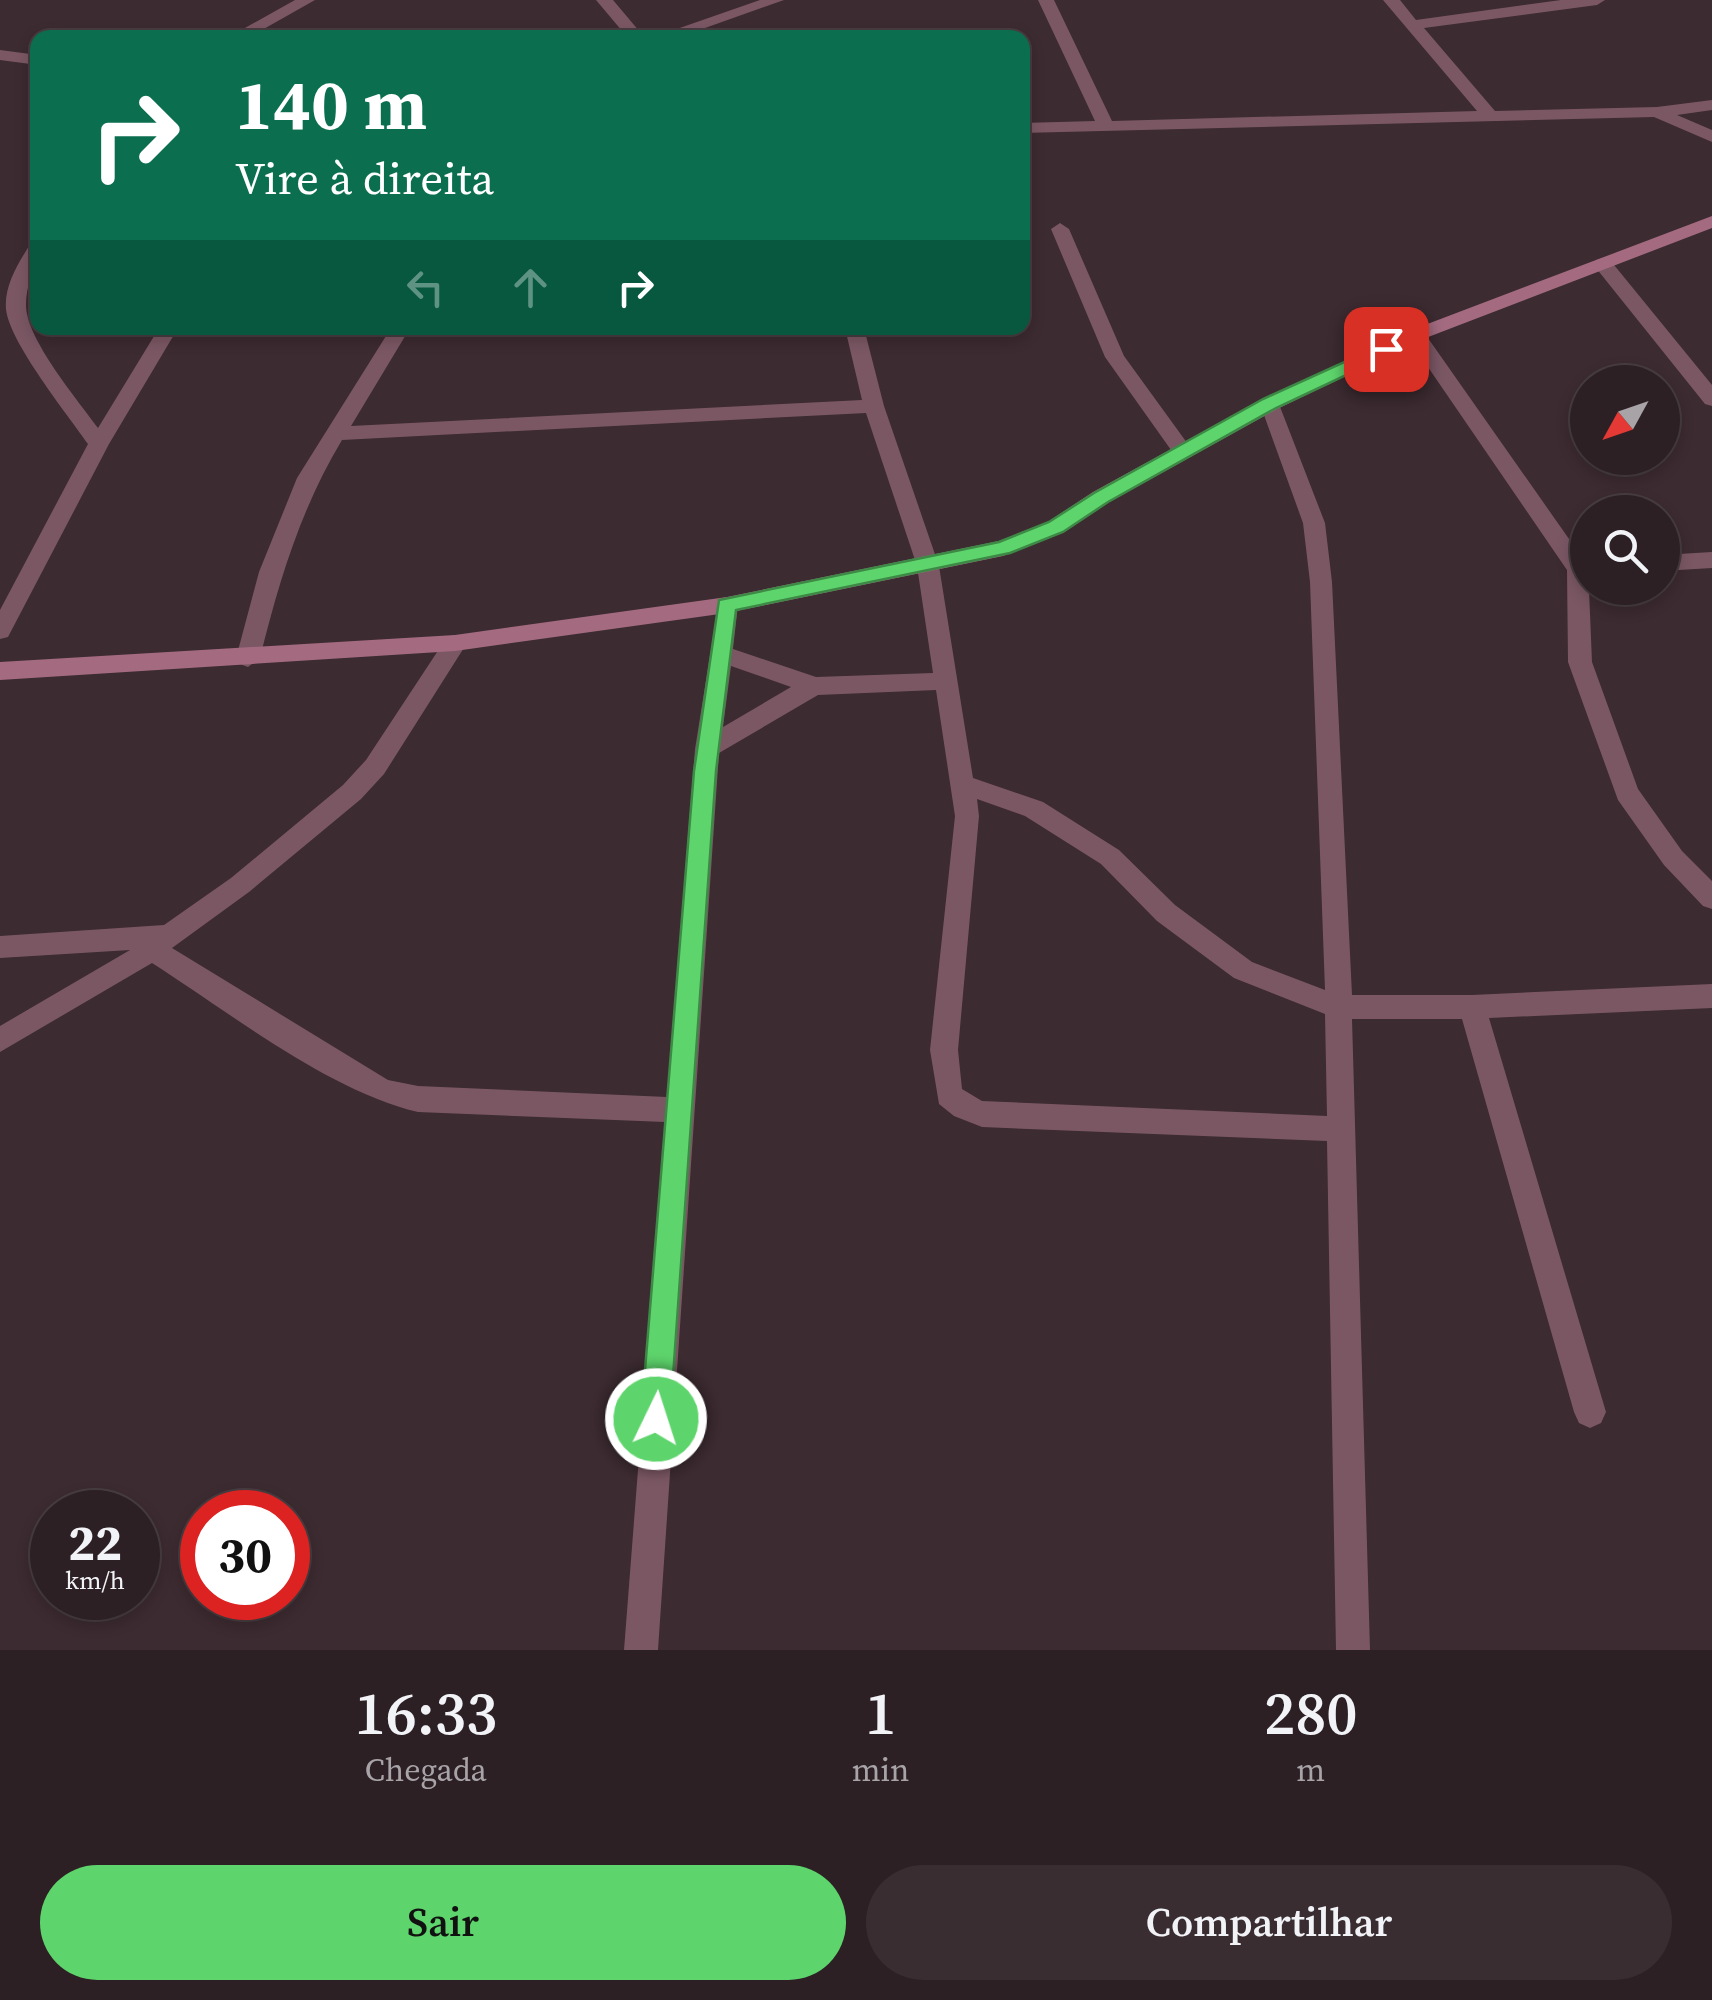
<!DOCTYPE html>
<html lang="pt">
<meta charset="utf-8">
<style>
:root{--surface:#2d2025;--page:#392d32;--text:#f1f3f6;--muted:#a7a3a7;--line:#483e42;--accent:#5ed56c}
body{margin:0;font-family:"Source Serif 4",serif;background:var(--page);color:var(--text);height:100vh;display:flex;flex-direction:column;font-size:38px;white-space:nowrap}
*{box-sizing:border-box;margin:0}
p{font-size:32px;color:var(--muted)}
.icon{flex:none;width:55px;height:55px;fill:none;stroke:currentColor;stroke-width:2;stroke-linecap:round;stroke-linejoin:round}
.map{position:relative;height:1650px;overflow:hidden}
.side{display:flex;flex-direction:column;background:var(--surface);flex:1}
.side>*{flex:none}
.banner{position:absolute;left:30px;top:30px;width:1000px;height:305px;border-radius:20px;box-shadow:0 5px 15px #0003,0 0 0 2px var(--line);background:#0b6e4f;color:#fff;overflow:hidden}
.needle{width:65px;rotate:230deg}
.tools{position:absolute;left:1570px;top:365px;display:grid;gap:20px}
.tools a{display:grid;place-items:center;width:110px;height:110px;border-radius:50%;background:var(--surface);box-shadow:0 5px 15px #0003,0 0 0 2px var(--line);font-size:50px}
.speed{position:absolute;left:30px;top:1490px;display:flex;gap:20px;font-size:50px;font-weight:700;text-align:center}
.speed>*{display:grid;place-content:center;width:130px;height:130px;border-radius:50%;background:var(--surface);box-shadow:0 5px 15px #0003,0 0 0 2px var(--line);line-height:1}
.speed small{font-size:25px;font-weight:400}
.speed .limit{border:15px solid #d22;background:#fff;color:#111}
.pin{position:absolute;display:grid;place-items:center;width:85px;height:85px;color:#fff;margin:-42px;border-radius:20px;box-shadow:0 5px 15px #0006}
.me{position:absolute;width:110px;margin:-55px;rotate:4deg;stroke-linejoin:round;filter:drop-shadow(0 0 8px #0008)}
.turn{display:flex;align-items:center;gap:35px;height:210px;padding:0 40px;font-size:45px}
.turn .icon{width:130px;height:130px;stroke-width:2.5}
.turn b{display:block;font-size:70px;line-height:85px}
.lanes{display:flex;align-items:center;height:95px;padding:0 40px;background:#0003;justify-content:center;gap:50px;direction:ltr}
.lanes .off{opacity:.35}
.eta{display:flex;justify-content:space-evenly;align-items:center;height:170px;text-align:center}
.eta b{font-size:60px;font-weight:600;line-height:70px}
.primary-button{display:flex;gap:20px;margin-top:auto;padding:20px 40px}
.primary-button a{flex:1;height:115px;border-radius:60px;background:var(--accent);color:#111;font-size:40px;font-weight:600;line-height:115px;text-align:center}
.primary-button a+a{background:var(--page);color:var(--text)}
.map>svg:first-child{display:block}
</style>
<div class="map">
<svg width="1712" height="1650" viewBox="0 0 1712 1650">
<rect width="100%" height="100%" fill="#3c2b31"/>
<g fill="none" stroke-linecap="round" stroke-linejoin="round">
<path fill="#7b5764" fill-rule="evenodd" d="M295,0h20l-67,38h-21z
M596,0h17l32,38h-17z
M760,0h24l-107,38h-26z
M1038,0h16l58,121 365,-10 -94,-111h17l16,20 145,-20h44l-8,5 -173,23 71,83 162,-4 55,-7v10l-35,5 35,15v12l-58,-25 -632,16v-10l73,-2z
M0,50l38,5v10l-38,-5z
M1060,223l9,6 55,127 66,91 3,5 -3,5h-14l-71,-100 -54,-128z
M38,242c0,22 -12,40 -12,62 -1,34 52,96 72,124l61,-100h19l-69,116 -101,193 -8,2v-29l88,-166c-20,-29 -79,-102 -82,-135 -2,-24 13,-47 25,-66z
M1603,258l7,2 102,125v21l-7,-2 -109,-136v-8z
M391,328h19l-59,98 511,-26 -17,-72h19l20,78 55,160 34,212 70,24 76,48 56,55 77,57 73,28 -15,-408 -7,-59 -43,-119 10,-7 7,2 48,124 7,59 20,413h120l240,-11v24l-223,10 117,394 -5,11 -11,5 -11,-5 -5,-11 -112,-393h-110l18,631h-34l-9,-509 -345,-14 -28,-11 -15,-12 -9,-54 25,-234 -19,-126 -118,5 -99,58 -61,897h-34l41,-528 -247,-10c-91,-22 -186,-98 -266,-149l-152,89v-26l130,-76 -130,8v-22l164,-11 67,-47 112,-93 23,-25 81,-123 8,-2 12,8 -83,131 -23,25 -112,93 -77,56 216,132 30,6 249,11 28,-348 24,-150 8,-2 11,8 -5,44 83,28 117,-4 -16,-107 -51,-153 -524,27c-41,68 -63,141 -82,218l-12,9 -8,-3 -4,-6 23,-86 38,-94zM731,666l60,21 -68,40zM977,799l48,17 76,48 56,57 77,57 91,36 2,102 -345,-15 -20,-12 -4,-39 21,-234z
M1416,329l7,2 165,235 4,96 46,127 44,62 30,30v28l-9,-3 -39,-41 -46,-65 -50,-138 -1,-92 -161,-235z
M1712,552v16l-50,3v-16z"/>
<path fill="#a46b80" fill-rule="evenodd" d="M1712,216v12l-289,111 -146,70 -168,93 -45,30 -61,24 -276,57 -272,38 -455,29v-18l455,-27 272,-38 272,-56 49,-19 45,-30 170,-93 146,-68z"/>
</g>
<path fill="#5ed56c" stroke="#3d8a46" stroke-width="2.5" d="M1386,343l7,2v8l-117,55 -168,94 -45,30 -53,21 -274,57 -20,161 -46,648 -4,10 -10,4 -10,-4 -5,-10 53,-648 25,-171 280,-58 50,-20 45,-29 169,-94z"/>
</svg>
<div class="tools">
<a><svg class="needle" viewBox="-14 -14 28 28"><path d="M0-13l5 13h-10z" fill="#e53935"/><path d="M0 13l5-13h-10z" fill="#a7a3a7"/></svg></a>
<a><svg class="icon" aria-label="search" viewBox="0 0 24 24"><circle cx="10" cy="10" r="6"/><path d="M15 15l6 6"/></svg></a>
</div>
<div class="speed"><div>22<small>km/h</small></div><div class="limit">30</div></div>
<div class="pin" style="left:1386px;top:349px;background:#d93025"><svg class="icon" aria-label="arrive" viewBox="0 0 24 24"><path d="M6 21V4h12l-3 4 3 4H6"/></svg></div>
<svg class="me" style="left:656px;top:1419px" viewBox="-20 -20 40 40"><circle r="17" fill="#5ed56c" stroke="#fff" stroke-width="3"/><path d="M0-11L8 9 0 5-8 9z" fill="#fff"/></svg>
<div class="banner">
<div class="turn"><svg class="icon" aria-label="right" viewBox="0 0 24 24"><path d="M7 20v-9h11M14 6l5 5-5 5"/></svg><div><b>140 m</b>Vire à direita</div></div>
<div class="lanes"><svg class="icon off" aria-label="left" viewBox="0 0 24 24"><path d="M17 20v-9H6M10 6l-5 5 5 5"/></svg><svg class="icon off" aria-label="ahead" viewBox="0 0 24 24"><path d="M12 20V5M6 11l6-6 6 6"/></svg><svg class="icon" aria-label="right" viewBox="0 0 24 24"><path d="M7 20v-9h11M14 6l5 5-5 5"/></svg></div>
</div>
</div>
<section class="side">
<div class="eta">
<div><b>16:33</b><p>Chegada</p></div>
<div><b>1</b><p>min</p></div>
<div><b>280</b><p>m</p></div>
</div>
<div class="primary-button"><a>Sair</a><a>Compartilhar</a></div>
</section>
